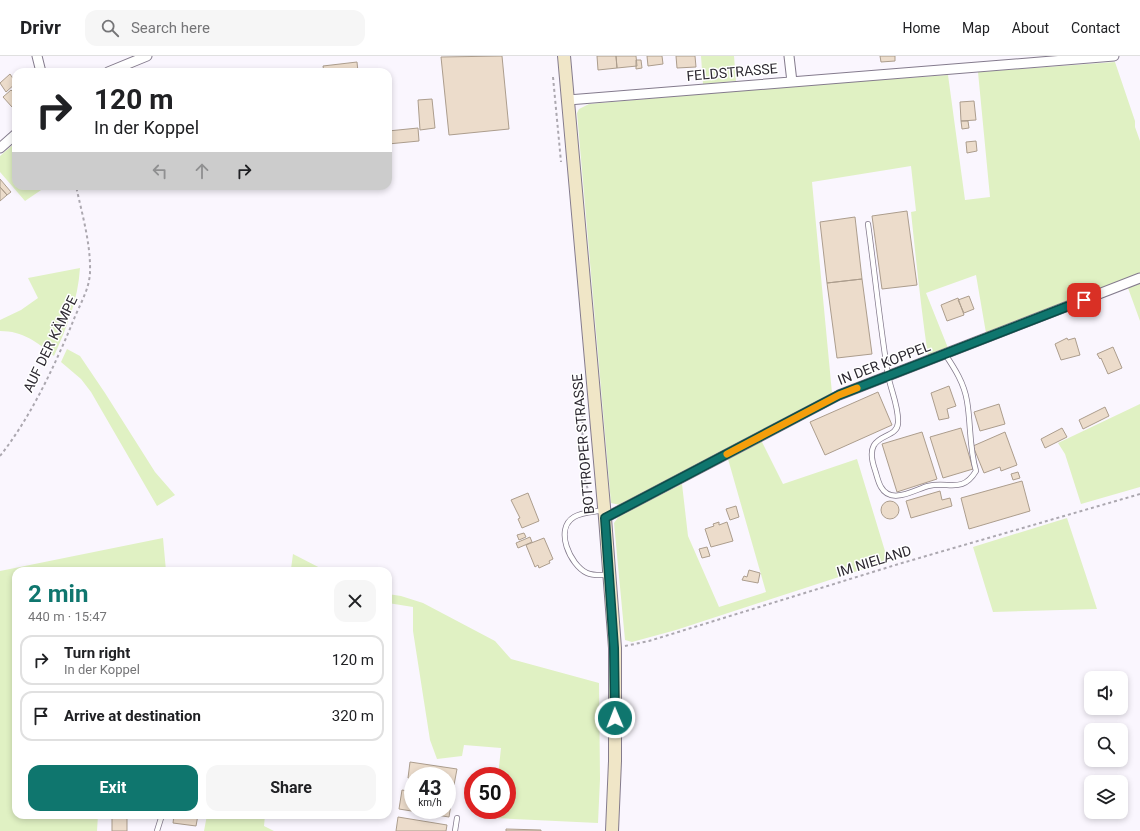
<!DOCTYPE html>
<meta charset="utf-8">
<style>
:root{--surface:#fff;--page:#f6f6f6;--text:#202124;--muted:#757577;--line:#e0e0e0;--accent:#0f766e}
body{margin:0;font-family:Roboto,sans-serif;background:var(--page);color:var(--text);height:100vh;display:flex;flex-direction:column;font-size:15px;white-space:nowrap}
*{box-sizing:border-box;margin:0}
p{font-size:13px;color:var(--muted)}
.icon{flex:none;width:22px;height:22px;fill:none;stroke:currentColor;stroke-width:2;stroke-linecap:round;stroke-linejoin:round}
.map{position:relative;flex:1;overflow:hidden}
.details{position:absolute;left:12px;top:511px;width:380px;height:252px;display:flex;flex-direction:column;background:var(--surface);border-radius:12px;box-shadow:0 2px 6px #0003}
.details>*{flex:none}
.hud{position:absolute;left:12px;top:12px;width:380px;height:122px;border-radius:12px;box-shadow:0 2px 6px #0003;background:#fff;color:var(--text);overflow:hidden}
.fabs{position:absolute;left:1084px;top:615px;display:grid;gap:8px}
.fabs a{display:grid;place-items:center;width:44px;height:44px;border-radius:8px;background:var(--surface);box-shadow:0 2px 6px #0003;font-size:20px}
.speed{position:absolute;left:404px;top:711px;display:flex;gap:8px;font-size:20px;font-weight:700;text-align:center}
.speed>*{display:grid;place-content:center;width:52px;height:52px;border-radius:50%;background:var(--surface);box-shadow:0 2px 6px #0003;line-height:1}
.speed small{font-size:10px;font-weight:400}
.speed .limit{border:6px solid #d22;background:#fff;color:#111}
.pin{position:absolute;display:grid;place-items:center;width:34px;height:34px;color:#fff;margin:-17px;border-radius:8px;box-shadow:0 2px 6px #0006}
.me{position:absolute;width:44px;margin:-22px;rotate:359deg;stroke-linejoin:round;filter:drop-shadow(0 0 3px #0008)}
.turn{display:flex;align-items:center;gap:14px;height:84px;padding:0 16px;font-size:18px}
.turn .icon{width:52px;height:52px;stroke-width:2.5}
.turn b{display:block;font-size:28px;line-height:34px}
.lanes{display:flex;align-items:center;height:38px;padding:0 16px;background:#0003;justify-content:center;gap:20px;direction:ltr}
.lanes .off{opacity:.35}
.round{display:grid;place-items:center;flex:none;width:42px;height:42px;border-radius:12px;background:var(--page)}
.overview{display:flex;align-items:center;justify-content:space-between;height:68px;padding:0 16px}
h1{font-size:24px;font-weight:700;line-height:30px;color:var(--accent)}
.cta{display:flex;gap:8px;margin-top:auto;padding:8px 16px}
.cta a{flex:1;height:46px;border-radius:12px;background:var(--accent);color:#fff;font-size:16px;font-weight:700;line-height:46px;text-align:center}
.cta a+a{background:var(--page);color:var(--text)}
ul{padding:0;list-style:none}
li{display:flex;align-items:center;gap:12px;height:50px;margin:0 8px 6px;padding:0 8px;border:2px solid var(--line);border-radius:12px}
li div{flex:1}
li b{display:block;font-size:15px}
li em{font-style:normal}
header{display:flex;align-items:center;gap:24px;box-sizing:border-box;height:56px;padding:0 20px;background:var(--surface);border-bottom:1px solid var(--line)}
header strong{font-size:19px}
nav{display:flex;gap:22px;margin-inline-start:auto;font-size:14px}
.search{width:280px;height:36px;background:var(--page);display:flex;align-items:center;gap:10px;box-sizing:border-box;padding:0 14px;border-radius:12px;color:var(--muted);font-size:15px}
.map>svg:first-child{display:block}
</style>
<header>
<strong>Drivr</strong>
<div class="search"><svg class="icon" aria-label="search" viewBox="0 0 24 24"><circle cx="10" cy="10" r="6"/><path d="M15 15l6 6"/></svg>Search here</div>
<nav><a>Home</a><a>Map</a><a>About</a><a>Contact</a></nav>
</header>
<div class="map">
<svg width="1140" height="775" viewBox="0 0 1140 775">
<rect width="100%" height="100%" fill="#faf6fe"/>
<path fill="#e0f1c3" d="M701,0h33l2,25 -33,3z
M1115,6l20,59v6l5,14v133l-154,59 -10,-58 -50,18 22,55 -20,8c-7,-48 -12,-96 -17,-144l5,-1 -5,-45 -99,16 20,211 -212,112 -9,-2 -34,-390 2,-4 10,-5 203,-18 156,-11 17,125 25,-3 -12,-125z
M16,86v44h31l-22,15 -25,-29v-16z
M80,212c-2,32 -13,59 -26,88 -17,-14 -31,-25 -54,-25v-11l21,-10 17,-12 -10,-20z
M1140,227v38l-12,-33z
M67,293l13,7 25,37 50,79 20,23 -18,11 -66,-114 -10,-13 -20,-17z
M1140,348v83l-59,17 -16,-50 -7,-11z
M761,384l22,44 74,-25 31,102 -212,69 -44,12 -7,-2 -11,-117 5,-7 63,-32 6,52 31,71 47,-15 -38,-133z
M1067,462l30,91 -104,3 -20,-65z
M163,482l3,33h-150v244h82l-1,16h-97v-260z
M293,498l33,17h-29l-6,-2z
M388,538l13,2 22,7 72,38 16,18 88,24 1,96 -2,44 -104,-5 1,-8h12v-34h-9l3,-28 -37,-3 -2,11 -25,3 -7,-19 -17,-109v-24l-25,-4z
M207,759h58l-1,11 10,5h-70z"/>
<path fill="#ecdccb" stroke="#ac9d8d" d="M502,0l7,73 -60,6 -8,-78z
M597,0h19l1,12 -19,2z
M616,0h20l1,10 -20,2z
M647,0h15l1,8 -15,2z
M676,0h19l1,11 -19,1z
M880,0h15v5l-14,1z
M636,4h5l1,8 -6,1z
M357,6l1,10h-34l-1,-6z
M10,18l6,9 -10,9 -6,-9z
M16,29v19l-4,3 -9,-10 8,-7 2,2 2,-2 -2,-3z
M432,43l3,29 -15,2 -2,-30z
M974,45l2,19 -15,1 -1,-19z
M961,65h7l1,7 -7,1z
M418,72l1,13 -31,3v-13z
M976,85l1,10 -10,2 -1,-11z
M0,123l11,13 -4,3 -7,-8z
M0,131l7,8 -7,6z
M907,155l10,74 -35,4 -10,-73z
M855,161l7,62 -35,4 -7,-61z
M862,223l10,75 -35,4 -10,-75z
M969,240l5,13 -10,4 -6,-13z
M958,242l6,17 -17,6 -6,-16z
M1067,282l1,2 7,-2 5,17 -19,5 -6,-16z
M1113,291l9,21 -14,6 -7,-16 -1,1 -3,-5z
M949,330l7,20 -9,3 2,9 -10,2 -8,-27z
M878,336l14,33 -67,30 -15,-33z
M999,348l6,20 -25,7 -6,-19z
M1105,351l4,9 -26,13 -4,-9z
M961,372l12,41 -30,9 -13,-41z
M1062,372l5,9 -22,11 -4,-9z
M922,376l15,47 -40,13 -15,-48z
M1005,376l12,33 -16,6 -1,-4 -16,6 -11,-27z
M1018,416l2,6 -7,2 -2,-6z
M1022,425l8,30 -61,18 -8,-31z
M940,435l2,9 8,-2 2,8 -41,12 -5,-17z
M528,437l11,28 -17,7 -4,-9 2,-1 -9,-18z
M881 454a9 9 0 1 1 18 0a9 9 0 1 1-18 0Z
M736,450l3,11 -9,3 -4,-11z
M719,466v3l8,-3 6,19 -22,6 -6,-18 9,-3 -1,-2z
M524,477l2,4 -7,3 -2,-5z
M530,481l2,5 -14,6 -2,-5z
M544,482l9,21 -4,2 1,2 -11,5 -1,-3 -3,2 -9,-22z
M707,491l3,9 -8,2 -3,-9z
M749,514l11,3 -2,10 -16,-3 2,-4 3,1z
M410,706l47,7 -3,16 -7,-1v-8h-34v3l-5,-1z
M402,734l11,2v18h34v-13l5,1 -3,19 -50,-8z
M174,759h24l-2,11 -23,-3z
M112,761h15v14h-15z
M398,761l49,8 -1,6h-50z
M506,773l35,1v1h-35z"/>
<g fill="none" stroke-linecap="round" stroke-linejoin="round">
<g stroke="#847b8d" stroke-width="6">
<path id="service" d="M868,168c7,51 12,101 20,151 3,16 11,32 10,48 -1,19 -37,7 -23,47 2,6 3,12 6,17 10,18 33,3 47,-1 21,-5 34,8 48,-15 -7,-24 -5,-47 -9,-70 -3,-18 -12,-32 -22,-47
M604,454c-9,2 -22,2 -30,7 -20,12 -4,48 13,56 6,3 15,2 21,2
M157,775l5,-16
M455,775l2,-13"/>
</g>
<g stroke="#847b8d" stroke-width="11">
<path id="minor" d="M37,0l4,16
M789,0l3,26
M108,16l39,-16
M568,44l546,-44
M0,92l16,-14
M605,462l234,-123 301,-117"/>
</g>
<g stroke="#847b8d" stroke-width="14">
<path id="secondary" d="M564,0l41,462 10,130v113l-3,70"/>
</g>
<path stroke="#aca8b0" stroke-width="2" stroke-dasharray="3 3" stroke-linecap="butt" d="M553,21l8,85
M582,340l1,77 8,27
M0,400c31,-39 55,-91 74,-137 6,-15 15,-29 16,-46 1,-29 -8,-59 -14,-87
M625,590l24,-5 253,-78 238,-69"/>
<use href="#service" stroke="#fff" stroke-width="4.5"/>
<use href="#minor" stroke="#fff" stroke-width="9"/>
<use href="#secondary" stroke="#f0e6c7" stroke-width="12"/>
</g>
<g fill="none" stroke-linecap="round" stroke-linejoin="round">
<g stroke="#0a4d48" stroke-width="10">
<path id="route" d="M615,662l-1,-70 -9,-130 234,-123 245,-95"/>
</g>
<use href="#route" stroke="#0f766e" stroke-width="7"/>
<path stroke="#f59e0b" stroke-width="7" d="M727,398l112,-59 18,-7"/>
</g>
<g text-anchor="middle" stroke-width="3" stroke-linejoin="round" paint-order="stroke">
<g font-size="14" fill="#2d2931" stroke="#fff">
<text transform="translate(732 16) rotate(-5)" y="5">FELDSTRASSE</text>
<text transform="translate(50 288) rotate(-64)" y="5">AUF DER KÄMPE</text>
<text transform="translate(884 307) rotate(-21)" y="5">IN DER KOPPEL</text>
<text transform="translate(583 388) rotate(-95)" y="5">BOTTROPER STRASSE</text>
<text transform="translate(874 505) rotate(-17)" y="5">IM NIELAND</text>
</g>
</g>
</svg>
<div class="fabs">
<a><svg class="icon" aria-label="sound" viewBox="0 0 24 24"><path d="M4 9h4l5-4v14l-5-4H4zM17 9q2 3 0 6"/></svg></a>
<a><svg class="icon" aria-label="search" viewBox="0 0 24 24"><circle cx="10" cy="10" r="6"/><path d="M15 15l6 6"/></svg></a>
<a><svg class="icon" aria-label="layers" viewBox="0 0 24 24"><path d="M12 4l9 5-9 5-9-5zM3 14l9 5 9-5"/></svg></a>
</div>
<div class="speed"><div>43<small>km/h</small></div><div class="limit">50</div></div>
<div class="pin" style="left:1084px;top:244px;background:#d93025"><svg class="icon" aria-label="arrive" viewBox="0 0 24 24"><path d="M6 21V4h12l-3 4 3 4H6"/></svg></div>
<svg class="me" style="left:615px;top:662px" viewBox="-20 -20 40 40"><circle r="17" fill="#0f766e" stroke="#fff" stroke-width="3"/><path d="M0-11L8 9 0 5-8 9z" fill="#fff"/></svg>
<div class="hud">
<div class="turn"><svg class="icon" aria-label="right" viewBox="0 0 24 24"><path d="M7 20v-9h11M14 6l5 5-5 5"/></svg><div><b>120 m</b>In der Koppel</div></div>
<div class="lanes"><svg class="icon off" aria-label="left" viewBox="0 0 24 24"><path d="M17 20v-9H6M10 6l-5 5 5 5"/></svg><svg class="icon off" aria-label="ahead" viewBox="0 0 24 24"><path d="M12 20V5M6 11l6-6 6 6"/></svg><svg class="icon" aria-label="right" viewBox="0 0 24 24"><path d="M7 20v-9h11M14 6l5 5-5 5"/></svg></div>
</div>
<section class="details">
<div class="overview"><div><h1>2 min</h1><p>440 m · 15:47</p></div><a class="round"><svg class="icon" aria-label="close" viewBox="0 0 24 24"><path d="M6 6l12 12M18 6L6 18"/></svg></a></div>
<ul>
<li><svg class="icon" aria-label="right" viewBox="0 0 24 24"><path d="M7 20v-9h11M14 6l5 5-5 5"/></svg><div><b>Turn right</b><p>In der Koppel</p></div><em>120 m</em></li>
<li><svg class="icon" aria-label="arrive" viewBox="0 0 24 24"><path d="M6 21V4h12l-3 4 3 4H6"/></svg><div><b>Arrive at destination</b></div><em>320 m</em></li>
</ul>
<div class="cta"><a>Exit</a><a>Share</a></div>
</section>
</div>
